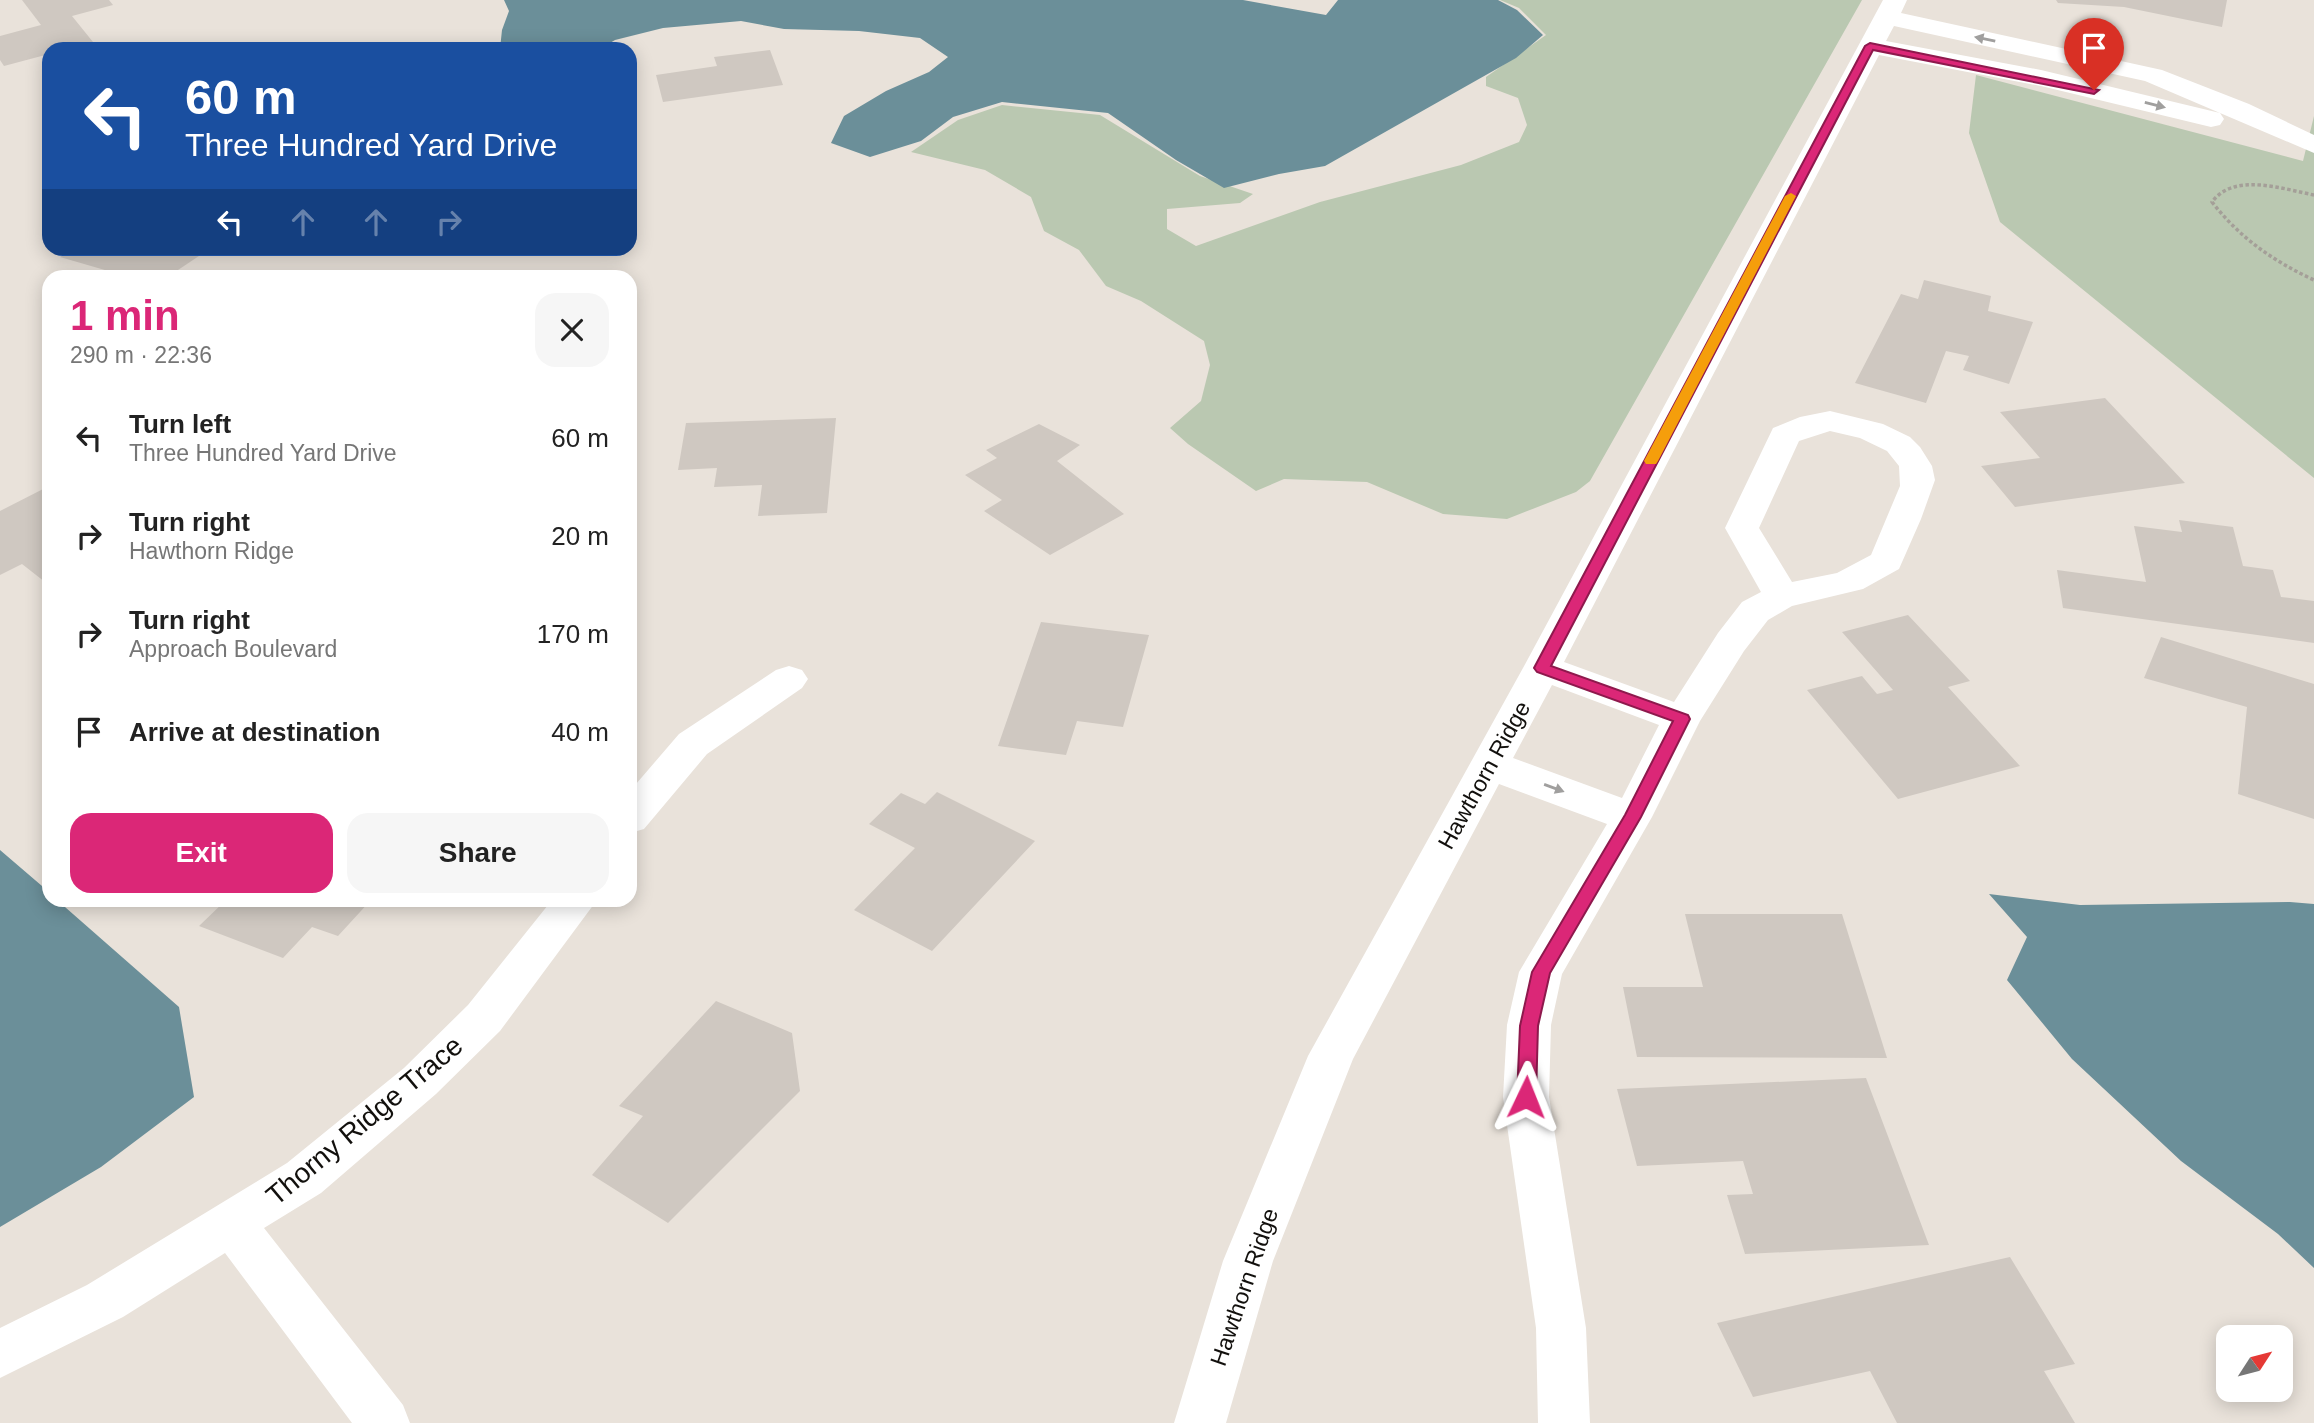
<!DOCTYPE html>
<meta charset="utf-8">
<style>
:root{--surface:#fff;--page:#f6f6f6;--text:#222;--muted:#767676;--accent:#db2777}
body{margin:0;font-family:Arial,sans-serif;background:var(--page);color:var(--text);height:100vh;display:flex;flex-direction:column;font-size:26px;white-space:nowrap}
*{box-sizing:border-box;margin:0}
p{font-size:23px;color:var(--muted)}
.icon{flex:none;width:38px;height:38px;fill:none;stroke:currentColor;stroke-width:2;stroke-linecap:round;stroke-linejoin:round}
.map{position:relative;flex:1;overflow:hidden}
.drawer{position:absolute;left:42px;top:270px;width:595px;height:637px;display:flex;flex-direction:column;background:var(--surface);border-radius:21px;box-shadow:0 4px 18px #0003}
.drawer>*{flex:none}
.hud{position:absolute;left:42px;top:42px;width:595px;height:214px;border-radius:21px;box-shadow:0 4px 18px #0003;background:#1a4fa0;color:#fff;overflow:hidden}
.needle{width:46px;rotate:54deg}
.buttons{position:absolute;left:2216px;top:1325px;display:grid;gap:14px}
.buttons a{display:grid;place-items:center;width:77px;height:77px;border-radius:14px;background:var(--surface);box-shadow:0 4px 18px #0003;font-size:35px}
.pin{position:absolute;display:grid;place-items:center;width:60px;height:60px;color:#fff;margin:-72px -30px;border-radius:50% 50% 50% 0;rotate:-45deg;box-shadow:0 0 7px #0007}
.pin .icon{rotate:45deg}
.me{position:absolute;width:77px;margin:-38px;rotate:2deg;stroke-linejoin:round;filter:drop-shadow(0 0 5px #0008)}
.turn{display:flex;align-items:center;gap:24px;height:147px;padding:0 28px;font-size:32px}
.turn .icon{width:91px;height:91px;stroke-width:2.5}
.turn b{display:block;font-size:49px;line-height:60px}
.lanes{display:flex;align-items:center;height:66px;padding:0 28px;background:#0003;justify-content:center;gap:35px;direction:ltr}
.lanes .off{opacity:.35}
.round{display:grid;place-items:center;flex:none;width:74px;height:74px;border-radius:21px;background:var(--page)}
.headline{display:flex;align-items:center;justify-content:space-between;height:119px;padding:0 28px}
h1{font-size:42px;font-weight:600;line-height:52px;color:var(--accent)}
.button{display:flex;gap:14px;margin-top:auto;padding:14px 28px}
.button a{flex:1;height:80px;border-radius:21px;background:var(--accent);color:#fff;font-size:28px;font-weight:600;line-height:80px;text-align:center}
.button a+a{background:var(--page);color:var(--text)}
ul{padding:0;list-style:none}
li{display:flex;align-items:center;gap:21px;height:98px;padding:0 28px}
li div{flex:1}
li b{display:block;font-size:26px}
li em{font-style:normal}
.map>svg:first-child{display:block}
</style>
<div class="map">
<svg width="2314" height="1423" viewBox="0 0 2314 1423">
<rect width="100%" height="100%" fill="#e9e2da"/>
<path fill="#bac8b1" d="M1500,0h362l-272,481 -14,11 -69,27 -64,-5 -76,-32 -83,-3 -28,12 -68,-47 -18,-16 31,-27 9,-36 -6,-24 -63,-40 -35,-15 -27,-36 -35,-19 -13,-34 -46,-27 -74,-18 47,-32 44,-15 98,10 100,61 53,18 -13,9 -73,6v20l29,17 124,-44 141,-37 58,-23 8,-17 -9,-27 -32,-12v-9l60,-42 -27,-27z
M1976,75l327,86 11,-45v362l-314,-256 -31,-89z"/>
<path fill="#6b8f99" d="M504,0h739l83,15 12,-15h160l19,10 26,25 -27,23 -191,108 -46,8 -55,14 -48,-28 -68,-47 -106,-11 -49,15 -32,24 -51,16 -39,-14 13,-27 42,-25 43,-19 19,-15 -28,-19 -61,-7 -75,-2 -43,-8 -78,7 -48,12 -15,9h-100l2,-19 7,-19z
M0,850l49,42v8h8l122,107 15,90 -93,70 -101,60z
M1989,894l91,11 210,-3 24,2v364l-36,-34 -97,-73 -109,-102 -65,-79 20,-43z"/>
<path fill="#cfc8c1" d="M22,0h87l4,5 -41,11 21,26 -25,7h-19v5l-45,12 -4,-6v-24l41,-11z
M2056,0h171l-5,27 -98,-20 -66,-4z
M770,50l13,35 -120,17 -7,-27 61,-9 -3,-9z
M74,248h137l-42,28h-49l2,-1 -62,-18z
M1924,280l67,16 -3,15 45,11 -24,62 -46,-14 6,-14 -23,-5 -20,52 -71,-20 46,-89 17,5z
M2105,398l80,85 -170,24 -34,-41 59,-8 -40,-46z
M836,418l-9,95 -69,3 4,-31 -48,2 3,-19 -39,2 8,-47z
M1039,424l41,21 -23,16 67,53 -74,41 -66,-44 18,-11 -37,-25 32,-17 -11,-8z
M49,486v94l-4,2 -23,-18 -22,11v-64z
M2179,520l54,7 10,39 30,4 8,27 33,4v42l-251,-35 -6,-38 89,12 -12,-56 48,6z
M1908,615l62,66 -22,6 72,79 -122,33 -91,-109 55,-14 15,18 16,-4 -51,-58z
M1041,622l108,13 -26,92 -46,-6 -11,34 -68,-9z
M2161,637l153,47v135l-76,-25 9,-87 -103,-29z
M937,792l98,49 -103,110 -78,-41 61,-62 -46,-24 32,-31 24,11z
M226,900h145l-33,36 -26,-9 -29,31 -84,-32z
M1685,914h157l45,144 -250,-1 -14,-70h80z
M716,1001l76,32 8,58 -132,132 -76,-48 51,-59 -24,-10z
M1866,1078l63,167 -184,9 -18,-59 26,-1 -10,-33 -106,5 -20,-77z
M2010,1257l65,107 -31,7 31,52h-178l-27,-52 -117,26 -36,-74z"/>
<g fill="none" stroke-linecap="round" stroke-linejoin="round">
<path stroke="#a49f98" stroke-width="3.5" stroke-dasharray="3.5 2.5" stroke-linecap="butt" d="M2314,195c-31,-6 -80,-23 -102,7 28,36 61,59 102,78"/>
<path fill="#fff" fill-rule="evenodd" d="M1883,0h24l-6,13 261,57 87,34 65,31v18l-169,-72 -251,-55 -8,15 155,29 179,43 4,6 -4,6 -9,2 -170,-41 -162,-31 -315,607 110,40 44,-69 24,-31 19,-10 -36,-64 48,-100 27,-11 30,-6 53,13 27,13 10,10 12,19 3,14 -14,39 -22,50 -36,20 -71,17 -24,14 -24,31 -44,70 -48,96 -90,157 -11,51 -2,72 37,231 4,95h-52l-2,-95 -33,-231 4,-72 12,-53 88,-148 -108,-40 -146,275 -80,202 -47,162h-52l49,-162 85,-205 215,-388zM1830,431l30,7 27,13 12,15 1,20 -29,69 -34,18 -45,9 -33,-54 40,-87zM1552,685l107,40 -37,73 -109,-40z
M789,666l13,4 6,9 -6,9 -95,66 -63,75 -14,4v-42l49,-57 97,-64z
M552,900h45l-97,131 -64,63 -115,99 -57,35 139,177 7,18h-58l-127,-170 -102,64 -123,61v-50l87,-43 200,-122 117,-95 64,-63z"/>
</g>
<defs><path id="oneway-solid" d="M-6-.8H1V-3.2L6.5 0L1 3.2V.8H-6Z" transform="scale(1.75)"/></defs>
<g fill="#a09f9e">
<use href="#oneway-solid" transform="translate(1985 39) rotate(-168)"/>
<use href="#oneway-solid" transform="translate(2155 105) rotate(14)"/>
<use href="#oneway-solid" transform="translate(1554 788) rotate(20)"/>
</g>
<path fill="#db2777" stroke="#8e194d" stroke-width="2" d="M1870,43l229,47 -5,4 -221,-44 -322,616 137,49 2,4 -49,98 -91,156 -12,53 -2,71 -3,6 -7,2 -6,-2 -3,-6 3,-71 12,-54 93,-157 48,-94 -136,-49 -3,-4 331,-622z"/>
<path fill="#f59e0b" d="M1791,193l5,3 -138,265 -2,3h-10l-2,-3 141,-265z"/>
<g text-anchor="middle" stroke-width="5" stroke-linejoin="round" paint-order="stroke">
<g font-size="23" fill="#12100d" stroke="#fff">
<text transform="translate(1484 775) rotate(-61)" y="8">Hawthorn Ridge</text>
<text transform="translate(1244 1287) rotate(-71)" y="8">Hawthorn Ridge</text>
</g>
<g font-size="28" fill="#12100d" stroke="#fff">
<text transform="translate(364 1120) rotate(-40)" y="10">Thorny Ridge Trace</text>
</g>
</g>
</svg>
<div class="buttons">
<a><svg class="needle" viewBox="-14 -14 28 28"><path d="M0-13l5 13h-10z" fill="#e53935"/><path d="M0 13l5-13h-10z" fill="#767676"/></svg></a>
</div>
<div class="pin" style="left:2094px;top:90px;background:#d93025"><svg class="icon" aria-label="arrive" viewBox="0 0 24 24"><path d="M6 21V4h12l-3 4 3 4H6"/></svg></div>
<svg class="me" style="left:1526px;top:1097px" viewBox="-20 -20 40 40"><path d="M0-17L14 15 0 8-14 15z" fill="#db2777" stroke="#fff" stroke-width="4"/></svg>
<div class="hud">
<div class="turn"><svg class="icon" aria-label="left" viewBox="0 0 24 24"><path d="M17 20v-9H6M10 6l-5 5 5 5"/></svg><div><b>60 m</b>Three Hundred Yard Drive</div></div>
<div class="lanes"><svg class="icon" aria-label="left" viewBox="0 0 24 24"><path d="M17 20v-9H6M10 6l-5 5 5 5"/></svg><svg class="icon off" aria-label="ahead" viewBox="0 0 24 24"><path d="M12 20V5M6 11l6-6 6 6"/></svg><svg class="icon off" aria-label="ahead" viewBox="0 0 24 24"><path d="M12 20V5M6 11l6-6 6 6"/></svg><svg class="icon off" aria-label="right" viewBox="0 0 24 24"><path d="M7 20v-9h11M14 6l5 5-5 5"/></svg></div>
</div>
<section class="drawer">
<div class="headline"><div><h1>1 min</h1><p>290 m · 22:36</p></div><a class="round"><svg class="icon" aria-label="close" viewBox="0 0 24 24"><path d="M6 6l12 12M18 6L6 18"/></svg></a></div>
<ul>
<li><svg class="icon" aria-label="left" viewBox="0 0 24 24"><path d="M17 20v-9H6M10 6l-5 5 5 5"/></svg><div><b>Turn left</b><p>Three Hundred Yard Drive</p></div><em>60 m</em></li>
<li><svg class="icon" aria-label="right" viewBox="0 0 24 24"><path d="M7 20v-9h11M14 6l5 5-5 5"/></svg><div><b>Turn right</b><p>Hawthorn Ridge</p></div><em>20 m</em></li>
<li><svg class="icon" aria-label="right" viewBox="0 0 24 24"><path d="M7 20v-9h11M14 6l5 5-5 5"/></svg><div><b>Turn right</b><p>Approach Boulevard</p></div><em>170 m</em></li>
<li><svg class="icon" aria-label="arrive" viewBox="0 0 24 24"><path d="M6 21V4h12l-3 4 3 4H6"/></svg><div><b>Arrive at destination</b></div><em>40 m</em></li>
</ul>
<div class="button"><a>Exit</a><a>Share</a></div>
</section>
</div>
